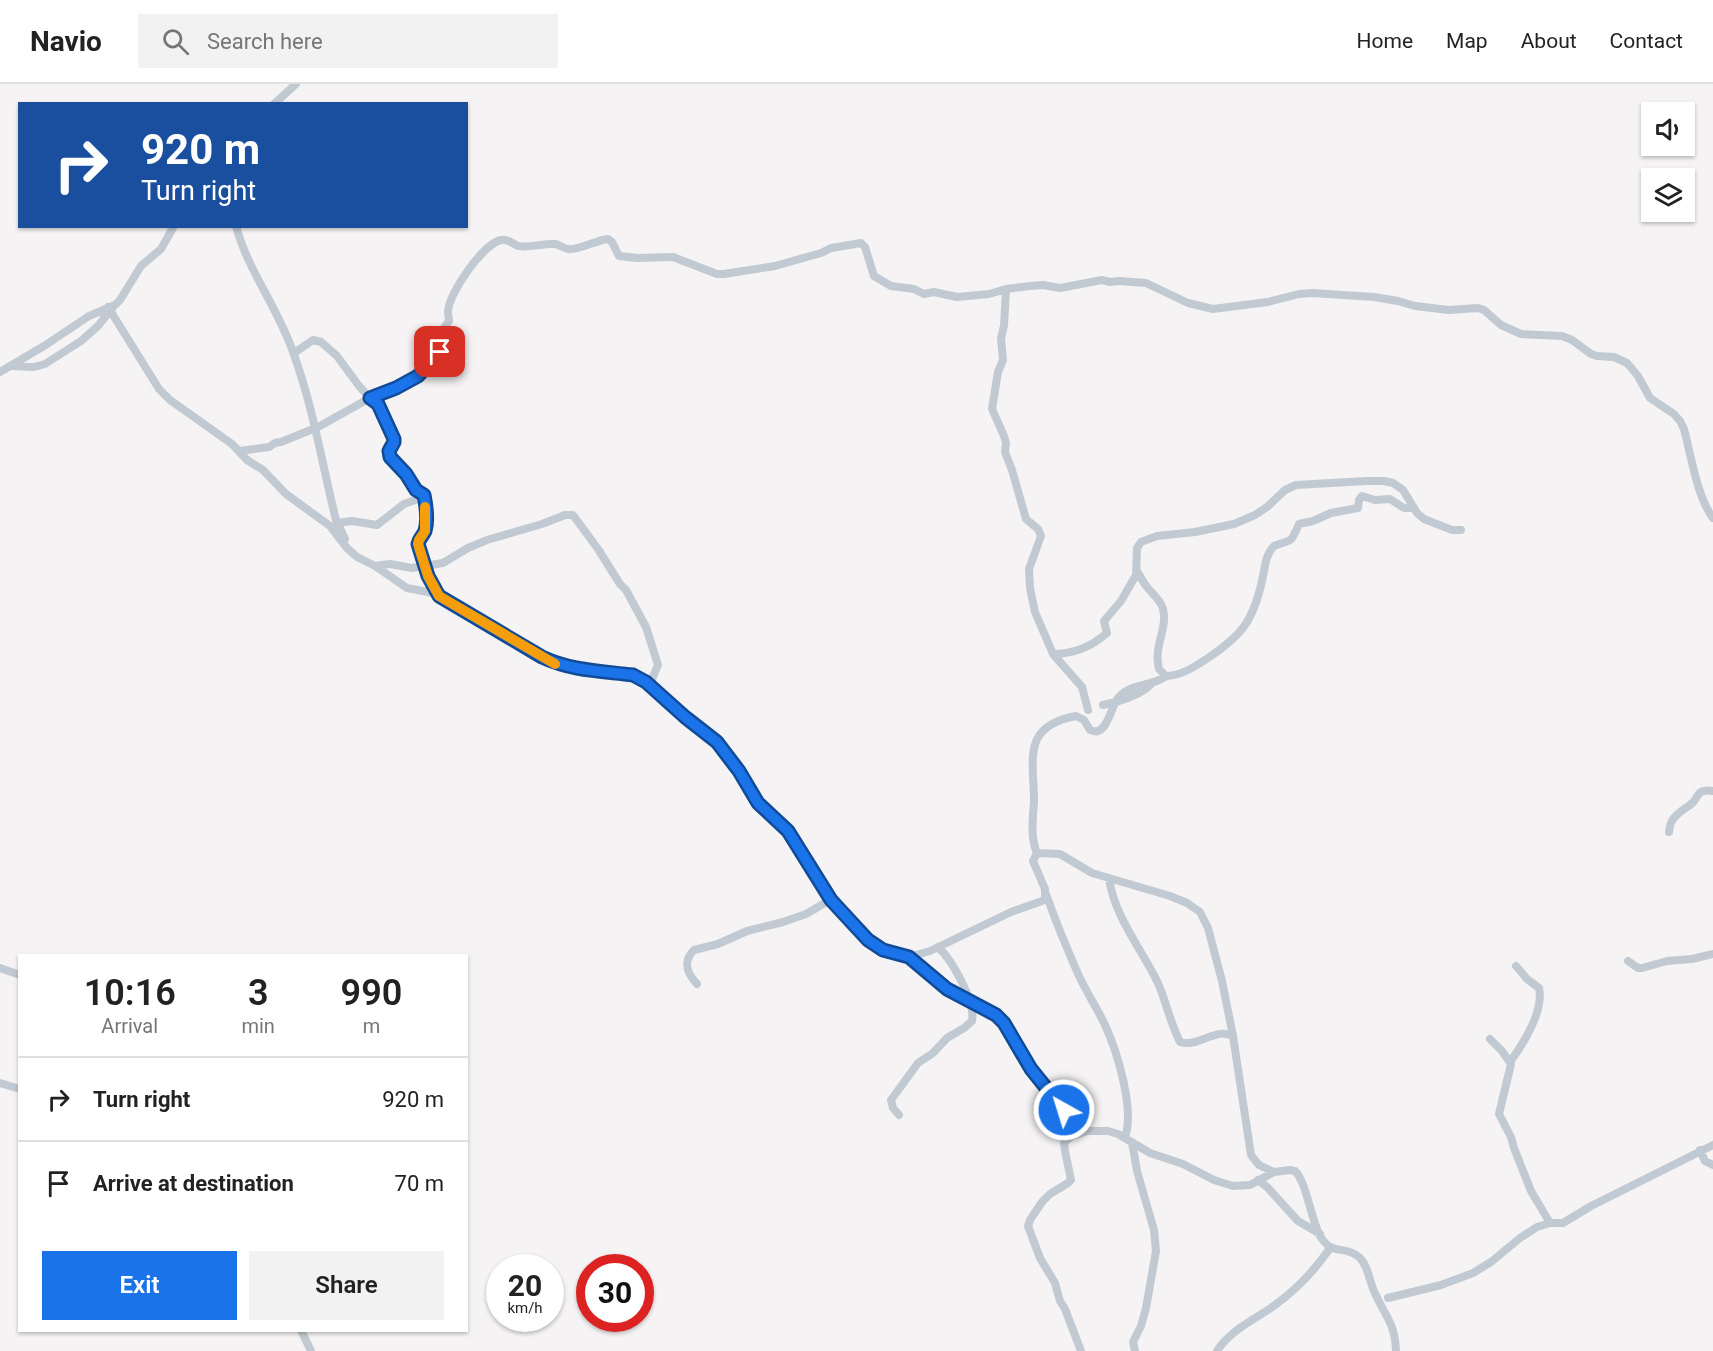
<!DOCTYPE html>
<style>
:root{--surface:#fff;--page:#f2f2f2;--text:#222;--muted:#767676;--line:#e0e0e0;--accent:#1a73e8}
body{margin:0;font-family:Roboto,sans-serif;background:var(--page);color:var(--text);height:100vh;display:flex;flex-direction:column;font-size:22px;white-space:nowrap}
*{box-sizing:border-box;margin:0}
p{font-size:20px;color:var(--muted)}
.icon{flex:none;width:33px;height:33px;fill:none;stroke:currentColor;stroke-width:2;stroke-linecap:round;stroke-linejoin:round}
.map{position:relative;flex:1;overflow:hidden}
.panel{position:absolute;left:18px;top:870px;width:450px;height:378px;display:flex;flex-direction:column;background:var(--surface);border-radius:0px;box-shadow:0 2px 4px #0004}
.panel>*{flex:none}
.banner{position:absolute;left:18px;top:18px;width:450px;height:126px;border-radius:0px;box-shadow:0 2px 4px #0004;background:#1a4fa0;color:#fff;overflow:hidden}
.tools{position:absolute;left:1641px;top:18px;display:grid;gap:12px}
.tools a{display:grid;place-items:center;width:54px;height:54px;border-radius:0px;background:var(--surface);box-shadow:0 2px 4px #0004;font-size:30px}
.speed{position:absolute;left:486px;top:1170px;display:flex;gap:12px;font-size:30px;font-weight:700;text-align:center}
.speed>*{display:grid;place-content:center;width:78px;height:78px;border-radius:50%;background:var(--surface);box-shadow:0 2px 4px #0004;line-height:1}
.speed small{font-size:15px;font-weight:400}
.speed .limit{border:9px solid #d22;background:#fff;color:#111}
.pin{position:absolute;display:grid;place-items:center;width:51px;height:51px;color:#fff;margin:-26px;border-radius:12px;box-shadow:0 3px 9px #0006}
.me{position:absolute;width:66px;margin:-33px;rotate:321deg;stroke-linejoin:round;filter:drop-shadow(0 0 4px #0008)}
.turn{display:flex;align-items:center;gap:21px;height:126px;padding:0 24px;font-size:27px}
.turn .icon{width:78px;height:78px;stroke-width:2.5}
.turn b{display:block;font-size:42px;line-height:51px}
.eta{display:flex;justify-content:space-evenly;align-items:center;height:102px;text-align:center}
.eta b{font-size:36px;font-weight:600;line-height:42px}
.button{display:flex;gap:12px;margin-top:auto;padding:12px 24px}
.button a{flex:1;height:69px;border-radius:0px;background:var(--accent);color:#fff;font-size:24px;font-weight:600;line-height:69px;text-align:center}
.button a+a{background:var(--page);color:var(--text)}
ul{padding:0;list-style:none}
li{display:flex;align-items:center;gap:18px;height:84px;padding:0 24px;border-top:2px solid var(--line)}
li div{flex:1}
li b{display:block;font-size:22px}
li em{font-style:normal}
header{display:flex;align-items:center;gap:36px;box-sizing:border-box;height:84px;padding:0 30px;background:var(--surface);border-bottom:2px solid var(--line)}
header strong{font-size:28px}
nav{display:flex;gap:33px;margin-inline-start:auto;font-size:21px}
.search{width:420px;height:54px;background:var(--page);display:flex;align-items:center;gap:15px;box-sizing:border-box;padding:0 21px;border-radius:0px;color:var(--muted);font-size:22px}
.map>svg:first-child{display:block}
</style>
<header>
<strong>Navio</strong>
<div class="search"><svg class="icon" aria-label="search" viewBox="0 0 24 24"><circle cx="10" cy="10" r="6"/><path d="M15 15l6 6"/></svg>Search here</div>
<nav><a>Home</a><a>Map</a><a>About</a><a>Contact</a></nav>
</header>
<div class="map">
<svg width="1713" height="1267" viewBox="0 0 1713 1267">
<rect width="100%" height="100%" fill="#f5f3f3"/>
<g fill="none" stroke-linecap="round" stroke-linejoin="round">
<path stroke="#c1cad2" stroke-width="8" d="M274,20l22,-20
M236,142c12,45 42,82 57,126 20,54 29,112 43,168l9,19
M1006,205l-2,37 -3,12 2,22 -5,12 -6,37 12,27 2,7 -1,9 7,18 14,49 12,10 3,7 -12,33 1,19 5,24 18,42 29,33 6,23
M108,223l51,82 11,11 62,44 15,16 16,10 23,24 44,32 17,22 10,9 18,9 32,22 21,4 11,4 103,61c29,14 59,14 91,18l13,7 39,35 32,25 22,29 19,32 30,28 42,69 38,40 15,10 26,7 6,4 32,28 44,23 9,7 31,50 33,41 17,19 6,2h21l10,3 32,19 33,11 31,16 19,6 17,-1 24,-13 16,-2 5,1c11,10 16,48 25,65 13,21 23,8 39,21 9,8 10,23 15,34 10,24 21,31 22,60
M294,269l19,-13 8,2 16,14 22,30 11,12 7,4 17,37 -5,12 1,6 14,15 11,18 8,4 1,3 1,34 -6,9 -1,4 10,32 11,20
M13,282l21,1 11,-3 36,-23 17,-15 15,-19
M0,288l44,-26 45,-30 26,-11 5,-5 21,-34 20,-17 13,-23
M239,367l30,-4 6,-4 6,-1 37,-15 52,-29 26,-10 22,-12 22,-23 1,-21 8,-11c0,-3 -1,-6 -1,-9 0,-18 35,-68 53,-72 7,-2 11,4 17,6 13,2 25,-3 37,-2 5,1 8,4 13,5 10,2 28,-9 40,-10l4,3 7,14 18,2 36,-1 44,17h7l51,-8 46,-13 10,-5 30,-5 4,4 9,29 17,10 23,3 10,5 10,-2 23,5 32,-3 17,-5 24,-3 13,-1 17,3 42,-8 8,2 9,-1 27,2 42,20 25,6 55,-7 31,-8 13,-1 62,4 24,4 17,5 34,4 29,-2 6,2 17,15 20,9 41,2 10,4 19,14 6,2 17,1 13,6 11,13 12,22 24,16 6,7 4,8c7,26 13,68 29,89
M334,443l3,-4 15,-2 25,4 27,-21 20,-7
M375,482l15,-2 22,4 31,-5 25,-15 19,-8 55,-16 23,-9h8l25,34 22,35 6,6 20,37 12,38 -8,19
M1137,487c3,5 6,11 10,16 5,7 14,13 16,22 5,21 -10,36 -4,60l7,7c15,0 30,-10 42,-18 34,-23 45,-37 54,-77 3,-13 3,-26 12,-35 19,-7 16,-2 25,-22l14,-3 18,-8 27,-5 1,-8 3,-4 13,4 15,-1 14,9h10
M1053,570c21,0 38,-7 54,-21l-3,-12 17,-20 15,-26 1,-27 4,-6 16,-6 38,-4 39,-8 21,-9 12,-8 18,-17 11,-5 71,-4h17l9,2 10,7 14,23 7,6 28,11h9
M1166,592c-14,11 -36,7 -48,22 -8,10 -11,40 -28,32l-6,-10 -8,-4c-55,10 -42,44 -42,85 -1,17 -4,36 3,52l23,1 32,19 78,23 17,7 13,9 8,16 14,53 11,55
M1103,621c14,-3 38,-10 48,-21
M1669,748c1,-15 10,-19 21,-27 10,-7 5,-17 23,-14
M1109,795c6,38 31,68 48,102 9,19 13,42 23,61 17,6 36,-15 53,-6l18,119 8,10 15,7
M1046,810c10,28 21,55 33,82 8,17 18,32 26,49 12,26 30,85 20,112
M909,873l21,-6 81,-39 31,-11 3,-3v-9l-12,-28 4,-8
M1628,877l10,7h4l25,-7 25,-2 21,-5
M0,884l20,7
M697,900c-10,-11 -15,-22 -3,-34l24,-6 29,-13 36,-9 23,-8 24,-14
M1490,955l12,12 9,13 -12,50 12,23 3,11 17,43 19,32
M1510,978c13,-18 34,-51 29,-74l-12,-9 -11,-13
M0,999l20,6
M899,1031l-6,-7 -2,-8 27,-37 15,-10 14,-15 17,-10 8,-7c4,-19 -20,-61 -34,-74
M1132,1058l5,29 17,59 2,21 -10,57 -5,18 -8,16 2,9
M1700,1066l5,11 8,4
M1258,1096l9,7 31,34 22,13
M1388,1214l53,-13 32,-12 18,-11 29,-24 17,-11 13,-4h13l28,-17 122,-61
M301,1246l10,21
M1081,1267l-16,-42 -5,-8 -5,-18 -15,-25 -12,-32 2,-6 12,-18 8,-8 18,-11 3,-3 -6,-29 -1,-9 8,-6 15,-5
M1217,1267c13,-21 39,-32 58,-46 22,-16 40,-35 55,-57"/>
</g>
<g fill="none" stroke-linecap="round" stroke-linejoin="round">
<g stroke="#114b97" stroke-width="15">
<path id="route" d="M440,268l-22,24 -22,12 -26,10 8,6 16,35v3l-5,9 1,6 16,17 10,16 8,5c2,10 4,26 1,36 -2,5 -6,7 -7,13l10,32 11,20 103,61c30,14 59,14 91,18l13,7 39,35 32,25 22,29 19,32 30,28 43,69 37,40 15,10 26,7 38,32 49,26 8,8 27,46 33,41"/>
</g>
<use href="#route" stroke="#1a73e8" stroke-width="10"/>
<path stroke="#f59e0b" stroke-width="10" d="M425,423v24l-6,9 -1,4 10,32 11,20 116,68"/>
</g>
</svg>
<div class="tools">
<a><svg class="icon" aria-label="sound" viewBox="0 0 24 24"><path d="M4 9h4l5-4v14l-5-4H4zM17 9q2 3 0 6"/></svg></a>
<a><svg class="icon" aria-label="layers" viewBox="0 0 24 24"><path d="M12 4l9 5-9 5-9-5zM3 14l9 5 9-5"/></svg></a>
</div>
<div class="speed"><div>20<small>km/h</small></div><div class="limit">30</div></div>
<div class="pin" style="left:440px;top:268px;background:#d93025"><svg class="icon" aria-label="arrive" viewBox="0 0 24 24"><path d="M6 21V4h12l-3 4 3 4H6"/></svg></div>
<svg class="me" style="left:1064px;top:1026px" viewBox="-20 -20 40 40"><circle r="17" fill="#1a73e8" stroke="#fff" stroke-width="3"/><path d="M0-11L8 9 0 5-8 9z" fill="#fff"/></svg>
<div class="banner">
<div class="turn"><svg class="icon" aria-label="right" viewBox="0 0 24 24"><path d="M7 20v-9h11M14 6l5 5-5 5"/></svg><div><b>920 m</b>Turn right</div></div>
</div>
<section class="panel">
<div class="eta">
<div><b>10:16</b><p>Arrival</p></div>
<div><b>3</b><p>min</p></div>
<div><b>990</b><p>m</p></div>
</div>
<ul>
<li><svg class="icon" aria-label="right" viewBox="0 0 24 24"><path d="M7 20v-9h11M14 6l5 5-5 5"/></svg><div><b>Turn right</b></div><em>920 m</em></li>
<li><svg class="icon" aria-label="arrive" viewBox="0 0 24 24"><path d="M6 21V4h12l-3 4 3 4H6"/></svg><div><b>Arrive at destination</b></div><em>70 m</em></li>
</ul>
<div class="button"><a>Exit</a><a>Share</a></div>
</section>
</div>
